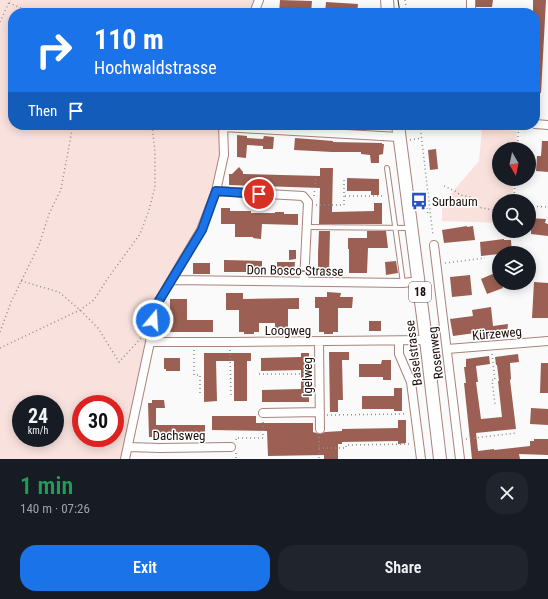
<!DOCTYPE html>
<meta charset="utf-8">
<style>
:root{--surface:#171b24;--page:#20242c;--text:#f1f3f6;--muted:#9ea1a6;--accent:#1a73e8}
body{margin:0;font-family:"Roboto Condensed",sans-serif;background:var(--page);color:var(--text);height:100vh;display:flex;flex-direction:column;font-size:15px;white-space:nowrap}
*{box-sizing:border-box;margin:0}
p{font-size:13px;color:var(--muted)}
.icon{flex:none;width:22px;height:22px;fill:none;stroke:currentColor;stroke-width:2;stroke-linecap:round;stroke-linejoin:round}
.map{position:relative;height:459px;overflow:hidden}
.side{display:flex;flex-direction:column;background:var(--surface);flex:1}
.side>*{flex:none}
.hud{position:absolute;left:8px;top:8px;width:532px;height:122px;border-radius:16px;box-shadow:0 2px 10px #0003;background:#1a73e8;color:#fff;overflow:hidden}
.needle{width:26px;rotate:171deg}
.fabs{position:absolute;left:492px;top:142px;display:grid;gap:8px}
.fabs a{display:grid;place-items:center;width:44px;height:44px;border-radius:50%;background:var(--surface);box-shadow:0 2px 10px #0003;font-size:20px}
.speed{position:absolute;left:12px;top:395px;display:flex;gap:8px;font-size:20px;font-weight:700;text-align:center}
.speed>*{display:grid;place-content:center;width:52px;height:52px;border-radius:50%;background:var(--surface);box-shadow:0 2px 10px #0003;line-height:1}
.speed small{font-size:10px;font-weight:400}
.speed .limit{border:6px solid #d22;background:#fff;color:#111}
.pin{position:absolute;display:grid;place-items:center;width:34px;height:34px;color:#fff;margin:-17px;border:2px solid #fff;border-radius:50%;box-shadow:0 1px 4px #0007}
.me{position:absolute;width:44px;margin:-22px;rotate:18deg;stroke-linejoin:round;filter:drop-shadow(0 0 3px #0008)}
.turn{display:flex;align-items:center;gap:14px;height:84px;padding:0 20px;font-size:18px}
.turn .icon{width:52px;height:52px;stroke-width:2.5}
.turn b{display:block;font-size:28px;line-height:34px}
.then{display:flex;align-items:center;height:38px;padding:0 20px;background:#0003;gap:8px;font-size:15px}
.round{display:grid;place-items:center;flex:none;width:42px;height:42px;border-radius:16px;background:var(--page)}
.headline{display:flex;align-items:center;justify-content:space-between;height:68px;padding:0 20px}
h1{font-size:24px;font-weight:600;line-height:30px;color:#1e9e55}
.action{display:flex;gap:8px;margin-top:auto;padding:8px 20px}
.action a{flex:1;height:46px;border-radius:16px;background:var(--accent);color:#fff;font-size:16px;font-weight:600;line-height:46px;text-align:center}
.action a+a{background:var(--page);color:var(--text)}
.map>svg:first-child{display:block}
</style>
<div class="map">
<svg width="548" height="459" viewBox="0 0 548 459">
<rect width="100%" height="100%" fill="#fafafa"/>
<path fill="#f9e2dd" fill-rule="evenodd" d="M0,0h259l-5,13h-241v112h210l1,30 -23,75 -47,79 -29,150h-125zM21,404h34v34h-34zM81,404h34v34h-34z
M482,129l35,2 -1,18h-17v30h15l-2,22h-13v22l-57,-2v-17l37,-43z"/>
<path fill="#9b6053" d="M280,0l32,1 -1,12h-32z
M476,0h17l-1,7h-16z
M533,0h13l-5,93 -6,-1v-79h-2z
M326,2l32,2 -1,9h-32z
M237,135l10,1v2l16,1 1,-3 10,1 -1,12h-10v-3l-16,-1 -1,13 -9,-1z
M295,138l38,3v1l49,1v1h2l-1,10 -4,1v8h-8l-1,-8 -9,-1v-2h-29l-38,-2z
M542,141h6v31l-12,-1 1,-15h4z
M436,149l2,20 -8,1 -2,-20z
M239,167l4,5v2l77,2v-8h13l-1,44 42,-1v-8h8v21h-63l1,-36 -91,-3v-11h3z
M347,178l32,1v16h-8v-4h-24z
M221,208h9v3h21v2h24v-1h9v2h14v11l-36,-1 -1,15 -8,-1v-1h-18v-13h-14z
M529,218l17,1 -1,4 3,1v12l-17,-2v-4h-2z
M467,226v1l6,-1 2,14 -31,3 -2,-13z
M319,231h11l-1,43h-11v-21z
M367,231h19l2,17h-20l-1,25h-18v-24h-1v-11h19z
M504,239v1h7l1,13h-13v1l-18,2 -1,-14z
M289,250h7v9l-7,1z
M224,260l38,1v11h-38z
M396,261l2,12 -12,2 -1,-13z
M277,262h18l-1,11 -17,-1z
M193,263h17v11h-17z
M497,272l2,11h2l2,5 -16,6 -6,-15z
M470,275l2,20 -20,2 -2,-20z
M534,282l14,1v35h-16z
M327,292l14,1 -1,4h13l-1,11h-14v24h-5v2h-9v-2h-5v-24h-4v-11h12z
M226,293h17v6l56,-1v11h-11v21h-13v-7h-16v9h-5v2h-10v-2h-5v-22h-13z
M170,299h17v21h26v12h-43z
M491,307l2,19 15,-2 -1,9 -18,3v-2l-14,1v-2l-22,3 -3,-17 23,-3 -1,-6z
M369,321h12v10h-12z
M329,352h20v8h-7l1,40h-5v12h-8z
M204,353h47v8h-4v40h-13v-40h-18l1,40 -13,1z
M301,353h8v49h-47v-12l39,-1v-19l-40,1v-13l40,-1z
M518,354l1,8 -9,1 1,16 -1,1 6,49 -40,4 2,18 16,-2v1l36,-4v-5h4v-2h14v16l-29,-1 1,5h-48l-8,-76h2l-2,-16h2v-8l23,-3 1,8 -14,2 2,16h-2l5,37 21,-2 -4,-36h1l-2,-16h-1l-1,-8z
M164,358h16v13h-14v-2h-2z
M382,360h9v20h-8v-3h-24v-13h22z
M541,363h7v30h-8z
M394,388h8v23h-8v-2h-32v-13h32z
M152,400h12l1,8h-9v17h49v13l-56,-1 -1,-34h4z
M531,408l17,1v16l-18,-1z
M212,416h44v7h57v9l7,2 5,-2 17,-1v-2l56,-1v-8h8v23l-8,1v-3l-56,1v2h-4v15h-14v-4l-56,1 -1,-25 -55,-1z"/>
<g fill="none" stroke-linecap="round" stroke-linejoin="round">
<g stroke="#a9837b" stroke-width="6">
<path id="lane" d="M387,168l16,115
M307,227l104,1"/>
</g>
<g stroke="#a9837b" stroke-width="10">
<path id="street" d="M254,13l5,-13
M471,13v-13
M535,124l13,1
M223,127l176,10
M216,191l87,5 5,6 -4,80
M434,245l26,214
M171,280l232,3 16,-2
M399,341v13l12,28 10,77
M150,342h80l196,-2
M319,342l1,87
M447,349l101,-8
M263,413l57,-1
M128,447l32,1 71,-1
M125,459l25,-117 4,-33 47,-79 15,-39 8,-36 -1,-30"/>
</g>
<g stroke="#a9837b" stroke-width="14">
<path id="primary" d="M387,0l1,13
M398,125l28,215 14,119"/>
</g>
<path stroke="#918b89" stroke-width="1.5" stroke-dasharray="1 3" stroke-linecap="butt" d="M405,0l2,13
M9,3l24,10
M0,22l10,-22
M420,125l13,111
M410,140l12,-2
M517,149l2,-24
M444,186l11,5 5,4 10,2 8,10 21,4
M314,196l2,-20
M345,196h40
M514,201l1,-22
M316,205h28v-28
M529,206l19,1
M427,208l1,6
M445,263l40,-5
M21,281l38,11 21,18 18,18 21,34 23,-25
M0,332l11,-30 28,-57 10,-31 12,-25 12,-64
M0,348l80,-38 14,-10 14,-22 32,-44 9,-24 6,-23v-35l-3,-27
M194,350v25h6v20
M230,350l1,46
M492,354l3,26h-3l3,24
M259,374h52
M327,415l80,-1
M319,437v22
M466,439l50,-6
M236,440v-2h27v-17
M319,448h27v-3l65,-1
M236,453v6"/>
<use href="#lane" stroke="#fff" stroke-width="4"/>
<use href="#street" stroke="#fff" stroke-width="8"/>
<use href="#primary" stroke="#fff" stroke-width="12"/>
<path stroke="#3d312f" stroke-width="1" d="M398,0l2,13"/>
</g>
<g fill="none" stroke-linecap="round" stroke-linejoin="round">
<g stroke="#114b97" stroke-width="10">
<path id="route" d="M153,320l1,-11 48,-79 14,-39 43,3"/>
</g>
<use href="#route" stroke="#1a73e8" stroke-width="7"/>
</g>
<defs>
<g id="bus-bare" transform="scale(1.38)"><path d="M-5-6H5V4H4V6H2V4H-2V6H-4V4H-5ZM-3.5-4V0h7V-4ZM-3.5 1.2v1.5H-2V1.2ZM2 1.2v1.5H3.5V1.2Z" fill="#2852c1" stroke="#fff" stroke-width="2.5" paint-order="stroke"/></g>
</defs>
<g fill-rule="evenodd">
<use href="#bus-bare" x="419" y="201"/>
</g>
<g text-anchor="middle" stroke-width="3" stroke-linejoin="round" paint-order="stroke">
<rect fill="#fff" stroke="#605654" stroke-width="1" x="409" y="282" width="22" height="20" rx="3"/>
<g font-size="12" font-weight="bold" fill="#1c0e0b">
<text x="420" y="296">18</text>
</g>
<g font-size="13" fill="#1c0e0b" stroke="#fff" text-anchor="start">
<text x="432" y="206">Surbaum</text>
</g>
<g font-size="13" fill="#1c0e0b" stroke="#fff">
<text transform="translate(295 270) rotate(1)" y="5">Don Bosco-Strasse</text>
<text x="288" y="335">Loogweg</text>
<text transform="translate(497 333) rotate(-5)" y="5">Kürzeweg</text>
<text transform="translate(413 353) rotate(-97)" y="5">Baselstrasse</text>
<text transform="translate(435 353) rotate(-97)" y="5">Rosenweg</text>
<text transform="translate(307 377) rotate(-90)" y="5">Igelweg</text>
<text x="179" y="440">Dachsweg</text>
</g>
</g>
</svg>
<div class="fabs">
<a><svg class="needle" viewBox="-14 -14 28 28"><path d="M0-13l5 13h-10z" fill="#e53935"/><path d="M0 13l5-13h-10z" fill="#9ea1a6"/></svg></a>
<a><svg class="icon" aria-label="search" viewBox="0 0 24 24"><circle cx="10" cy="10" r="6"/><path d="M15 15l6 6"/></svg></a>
<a><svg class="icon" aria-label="layers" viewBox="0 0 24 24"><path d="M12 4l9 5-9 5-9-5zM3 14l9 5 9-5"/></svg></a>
</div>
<div class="speed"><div>24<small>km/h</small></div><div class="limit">30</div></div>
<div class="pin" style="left:259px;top:194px;background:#d93025"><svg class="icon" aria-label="arrive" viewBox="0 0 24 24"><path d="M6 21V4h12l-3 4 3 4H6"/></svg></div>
<svg class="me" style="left:153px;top:320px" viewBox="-20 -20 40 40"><circle r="17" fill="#1a73e8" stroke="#fff" stroke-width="3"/><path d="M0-11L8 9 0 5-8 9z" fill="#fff"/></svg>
<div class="hud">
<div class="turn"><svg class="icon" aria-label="right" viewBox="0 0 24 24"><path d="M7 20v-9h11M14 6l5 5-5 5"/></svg><div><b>110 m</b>Hochwaldstrasse</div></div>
<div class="then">Then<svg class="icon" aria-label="arrive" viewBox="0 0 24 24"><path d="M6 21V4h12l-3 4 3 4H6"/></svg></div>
</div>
</div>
<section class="side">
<div class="headline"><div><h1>1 min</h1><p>140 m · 07:26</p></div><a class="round"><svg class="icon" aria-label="close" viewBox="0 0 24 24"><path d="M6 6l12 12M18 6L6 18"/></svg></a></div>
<div class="action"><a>Exit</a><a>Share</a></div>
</section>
